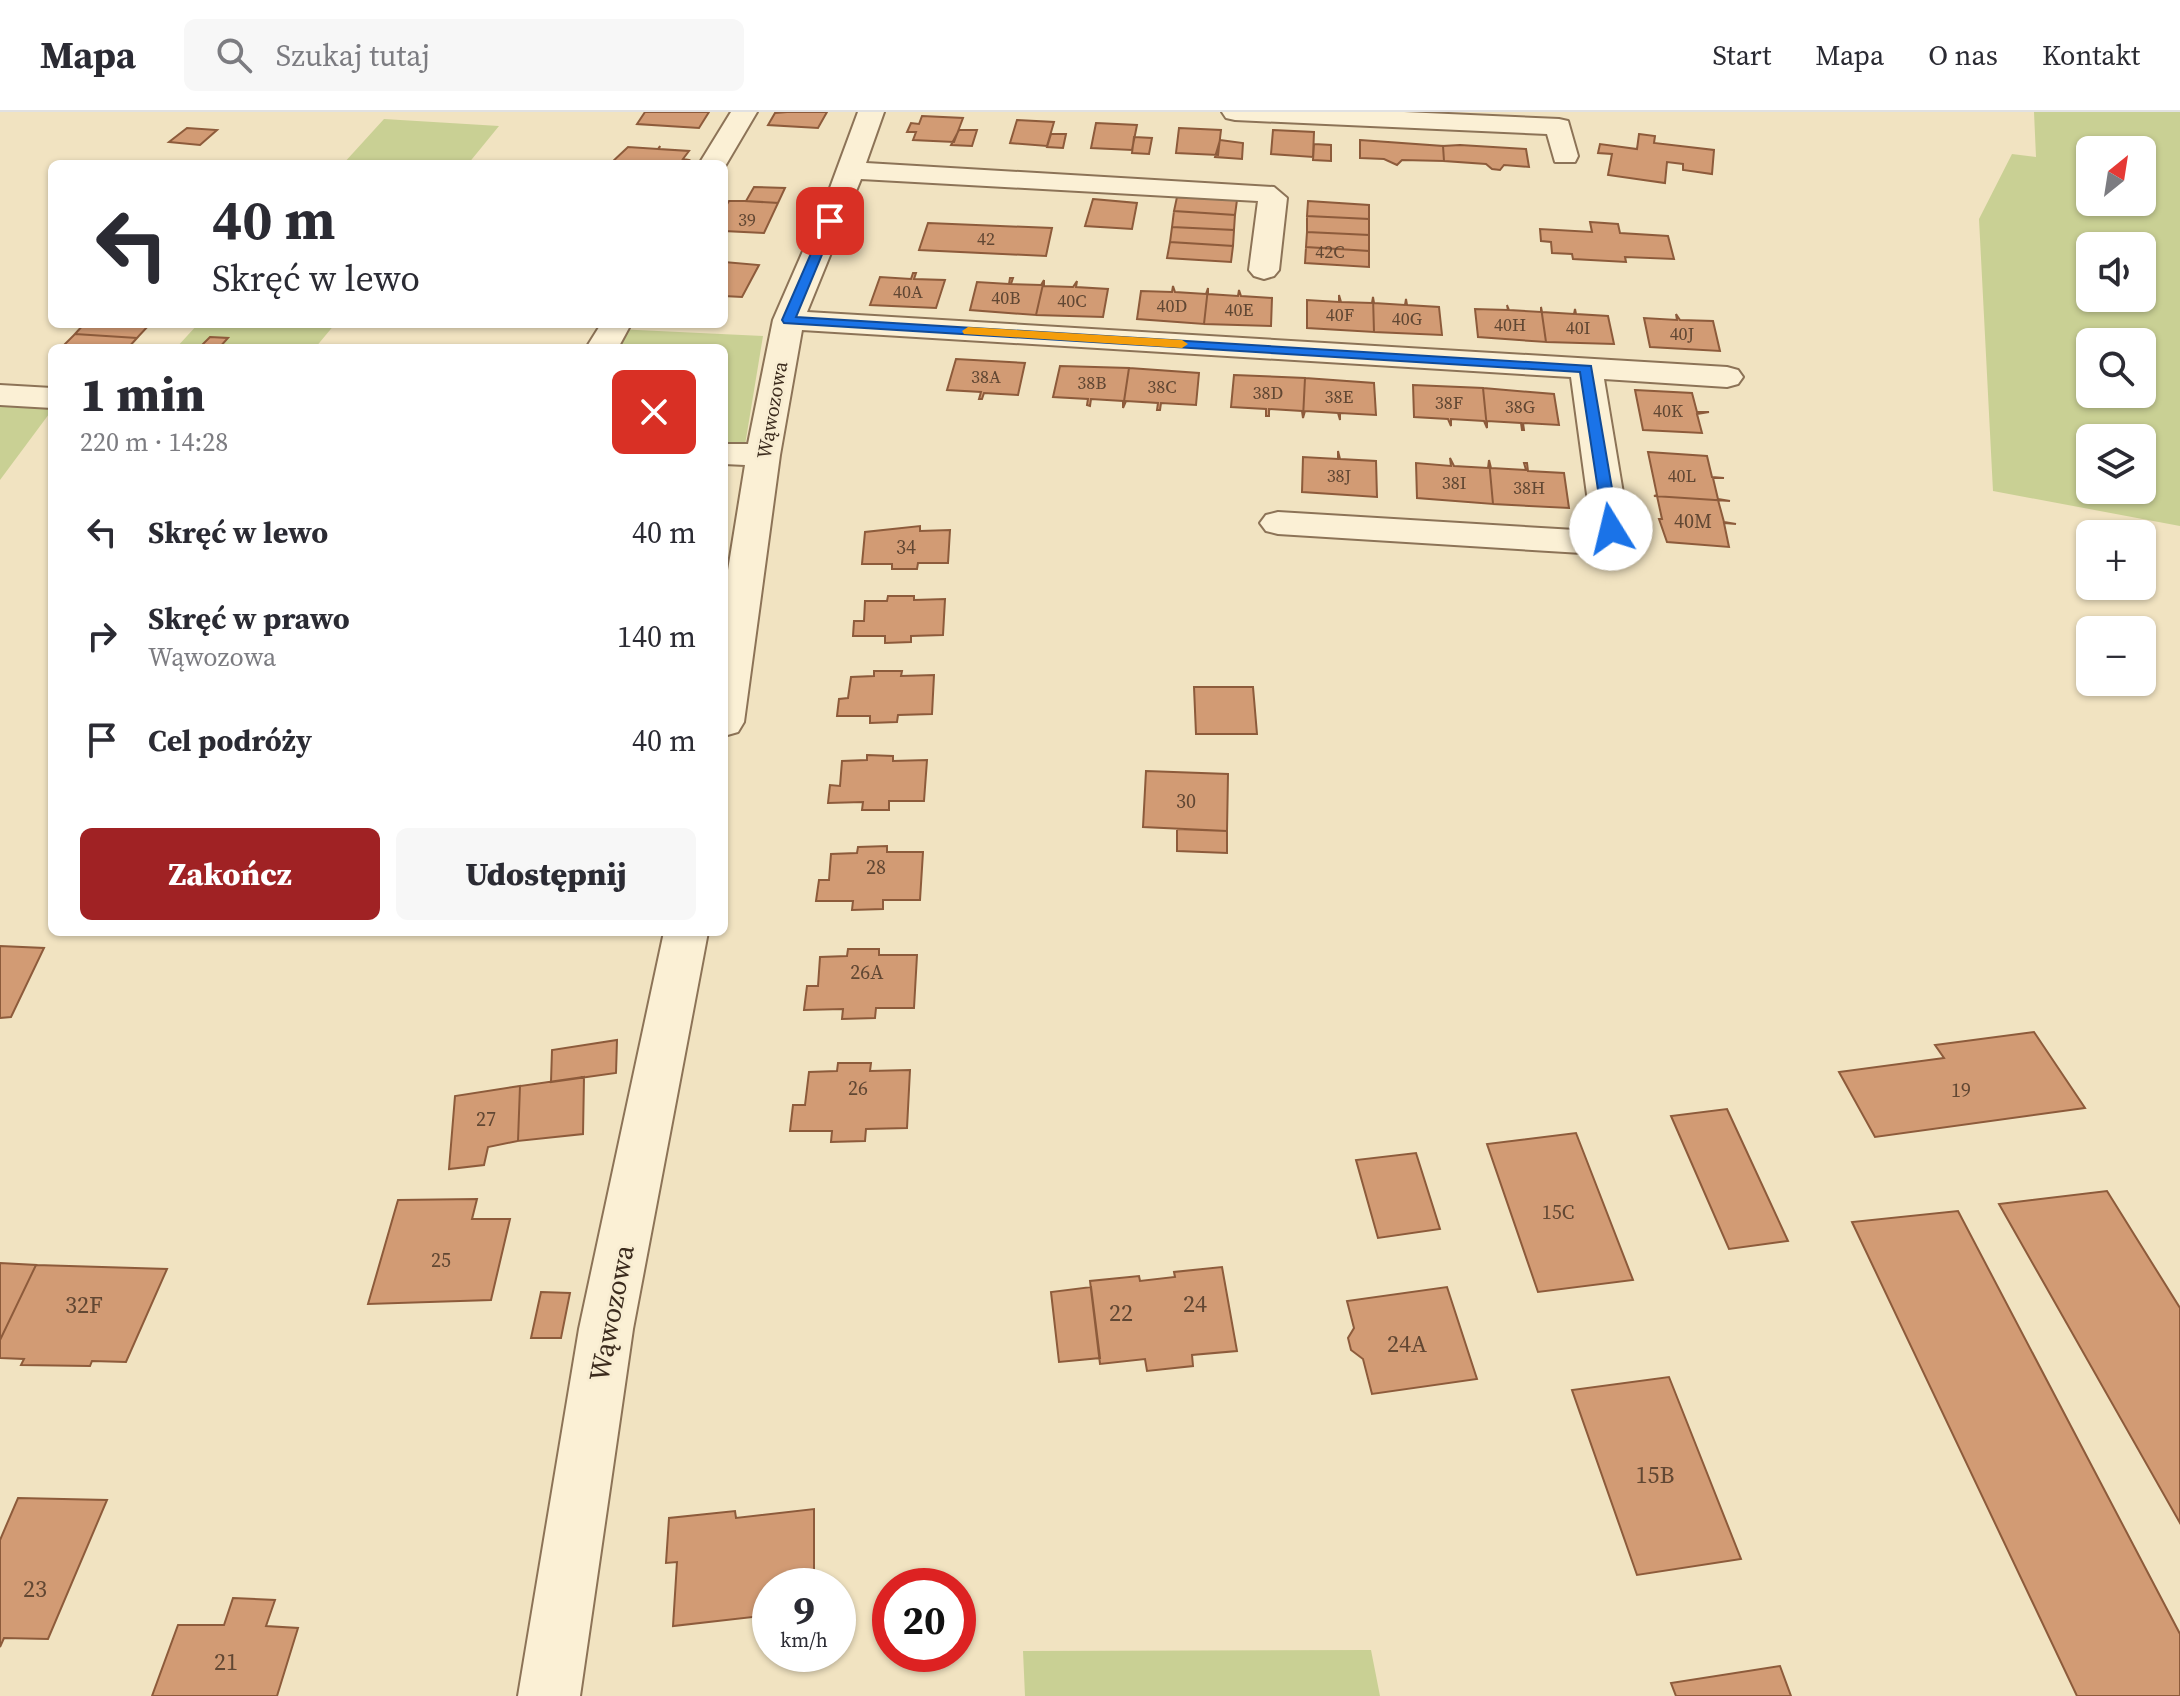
<!DOCTYPE html>
<html lang="pl">
<meta charset="utf-8">
<style>
:root{--surface:#fff;--page:#f7f7f7;--text:#2b2b33;--muted:#7c7c81;--line:#e1e1e2;--accent:#a02224}
body{margin:0;font-family:"Source Serif 4",serif;background:var(--page);color:var(--text);height:100vh;display:flex;flex-direction:column;font-size:30px;white-space:nowrap}
*{box-sizing:border-box;margin:0}
p{font-size:26px;color:var(--muted)}
.icon{flex:none;width:44px;height:44px;fill:none;stroke:currentColor;stroke-width:2;stroke-linecap:round;stroke-linejoin:round}
.map{position:relative;flex:1;overflow:hidden}
.side{position:absolute;left:48px;top:232px;width:680px;height:592px;display:flex;flex-direction:column;background:var(--surface);border-radius:12px;box-shadow:0 2px 6px #0004}
.side>*{flex:none}
.guide{position:absolute;left:48px;top:48px;width:680px;height:168px;border-radius:12px;box-shadow:0 2px 6px #0004;background:#fff;color:var(--text);overflow:hidden}
.needle{width:52px;rotate:30deg}
.buttons{position:absolute;left:2076px;top:24px;display:grid;gap:16px}
.buttons a{display:grid;place-items:center;width:80px;height:80px;border-radius:12px;background:var(--surface);box-shadow:0 2px 6px #0004;font-size:40px}
.speed{position:absolute;left:752px;top:1456px;display:flex;gap:16px;font-size:40px;font-weight:700;text-align:center}
.speed>*{display:grid;place-content:center;width:104px;height:104px;border-radius:50%;background:var(--surface);box-shadow:0 2px 6px #0004;line-height:1}
.speed small{font-size:20px;font-weight:400}
.speed .limit{border:12px solid #d22;background:#fff;color:#111}
.pin{position:absolute;display:grid;place-items:center;width:68px;height:68px;color:#fff;margin:-34px;border-radius:16px;box-shadow:0 4px 12px #0006}
.me{position:absolute;width:88px;margin:-44px;rotate:351deg;stroke-linejoin:round;filter:drop-shadow(0 0 6px #0008)}
.turn{display:flex;align-items:center;gap:28px;height:168px;padding:0 32px;font-size:36px}
.turn .icon{width:104px;height:104px;stroke-width:2.5}
.turn b{display:block;font-size:56px;line-height:68px}
.round{display:grid;place-items:center;flex:none;width:84px;height:84px;border-radius:12px;background:var(--page)}
.summary{display:flex;align-items:center;justify-content:space-between;height:136px;padding:0 32px}
h1{font-size:48px;font-weight:800;line-height:60px}
.action{display:flex;gap:16px;margin-top:auto;padding:16px 32px}
.action a{flex:1;height:92px;border-radius:12px;background:var(--accent);color:#fff;font-size:32px;font-weight:800;line-height:92px;text-align:center}
.action a+a{background:var(--page);color:var(--text)}
ul{padding:0;list-style:none}
li{display:flex;align-items:center;gap:24px;height:104px;padding:0 32px}
li div{flex:1}
li b{display:block;font-size:30px}
li em{font-style:normal}
header{display:flex;align-items:center;gap:48px;box-sizing:border-box;height:112px;padding:0 40px;background:var(--surface);border-bottom:2px solid var(--line)}
header strong{font-size:38px}
nav{display:flex;gap:44px;margin-inline-start:auto;font-size:28px}
.search{width:560px;height:72px;background:var(--page);display:flex;align-items:center;gap:20px;box-sizing:border-box;padding:0 28px;border-radius:12px;color:var(--muted);font-size:30px}
.map>svg:first-child{display:block}
</style>
<header>
<strong>Mapa</strong>
<div class="search"><svg class="icon" aria-label="search" viewBox="0 0 24 24"><circle cx="10" cy="10" r="6"/><path d="M15 15l6 6"/></svg>Szukaj tutaj</div>
<nav><a>Start</a><a>Mapa</a><a>O nas</a><a>Kontakt</a></nav>
</header>
<div class="map">
<svg width="2180" height="1584" viewBox="0 0 2180 1584">
<rect width="100%" height="100%" fill="#f1e3c1"/>
<path fill="#c9d094" fill-rule="evenodd" d="M2034,0h146v414l-187,-35 -14,-272 33,-65 24,3zM2090,38h52v52h-52zM2090,134h52v52h-52zM2090,230h52v52h-52zM2142,326v52h-52v-52z
M384,7l115,7 -31,38h-125z
M198,212h137l-20,24h-139z
M616,217l147,7 -18,109 -21,-2v-95h-120z
M0,291h52v7l-52,70z
M1371,1538l9,46h-355l-2,-45z"/>
<path fill="#d29b74" stroke="#8d5b3b" stroke-width="2" d="M645,0h64l-10,16 -62,-4z
M787,0h40l-9,16 -50,-3 7,-12z
M922,4l41,2 -9,24 -41,-2 3,-8h-9l4,-9 8,1z
M1017,8l37,2 -7,24 -37,-3z
M1096,11l41,2 -5,25 -41,-2z
M187,16l30,2 -17,15 -31,-3z
M1179,16l42,2 -3,25 -42,-2z
M959,18h18l-5,16 -21,-1z
M1273,18l41,2 -1,25 -42,-3z
M1051,22h15l-3,14 -16,-1z
M1639,22l16,2 -1,7 60,7 -2,24 -29,-4v-6l-16,-2 -2,21 -57,-8 4,-21 -14,-1 2,-9 37,5z
M1134,25l18,1 -3,16 -17,-1z
M1220,28l23,3 -1,16 -27,-2z
M1360,28l83,6 1,15 -42,-1 -5,5 -13,-6 -24,-1z
M1314,32l17,1v16l-18,-1z
M1460,33l66,4 3,18 -25,-2 -4,5 -8,-1 -6,-5 -42,-3 -1,-15z
M660,34l-1,3 30,2 -6,8 6,1 -3,4 -75,-1 17,-16 30,2z
M754,75l31,1 -7,15 -32,-2z
M1177,85l60,3 -2,15 -61,-4z
M1093,87l44,4 -5,26 -47,-3z
M729,89h17l32,2 -14,30 -40,-2v-22z
M1308,89l61,4v14l-62,-3z
M1174,99l61,4 -1,15 -62,-3z
M1307,104l62,3v16l-62,-3z
M1590,110l28,2 2,9 48,3 6,23 -49,-2 1,5 -53,-3 -1,-5 -20,-1 -1,-11 -10,-1 -1,-12 52,3z
M928,111l124,5 -6,28 -127,-6z
M1172,115l62,3 -1,16 -63,-4z
M1307,120l62,3v16l-63,-4z
M1170,130l63,4 -2,16 -64,-4z
M1306,135l63,4v16l-64,-4z
M724,150l35,3 -17,32 -18,-1z
M913,161h3l-2,6 31,1 -9,28 -66,-3 10,-28 31,2z
M1010,166h3l-2,6 30,1 3,-5 -8,35 -66,-5 7,-28 32,2z
M1044,168v6l29,1 4,-6 -1,6 32,2 -5,28 -67,-2z
M1173,174l2,6 31,2 2,-6 -4,36 -67,-5 4,-28 31,1z
M1208,176v6l30,2 1,-6 2,6 31,2 -1,28 -67,-2z
M1339,183l2,7 31,1 1,-6 1,35 -67,-4v-28l32,2z
M1373,185l1,6 31,2 1,-6 1,6 32,2 3,28 -68,-3z
M1507,193l2,5 32,2v-5l5,35 -68,-5 -3,-28 33,1z
M1541,195l1,5 32,2 1,-5 1,5 32,2 6,28 -68,-2z
M1676,202l4,6 33,1 7,30 -70,-4 -6,-29 33,2z
M84,212h66l-13,14 -62,-4z
M75,222l62,4 -9,10h-67z
M210,225l18,1 -9,10h-20z
M956,247l69,4 -7,32 -34,-2 -2,6h-3l2,-7 -34,-2z
M1060,254l69,2 -6,40v-7l-32,-2 -1,7 -3,-1 1,-6 -35,-2z
M1129,256l70,5 -3,32 -35,-2 -1,7h-3l1,-7 -32,-2 -3,7z
M1234,263l71,3 -2,40 -1,-7 -33,-2v7h-3v-7l-35,-2z
M1305,266l69,5 2,32 -36,-2v7l-2,-7 -33,-2 -2,7z
M1413,273l70,3 4,40 -3,-7 -33,-2v7l-3,-7 -34,-2z
M1483,276l71,6 5,31 -36,-2 1,7h-2l-1,-7 -34,-2v7z
M1635,278l57,3 5,19h12l-12,2 5,19 -59,-3z
M1338,339l2,8 36,2 1,36 -75,-5 1,-35 35,2z
M1648,340l59,4 5,21 12,1h-11l5,21 12,2 -76,-5 3,-1z
M1450,346l4,8 34,2 1,-8 4,44 -76,-6 -1,-35 35,3z
M1489,348l2,8 35,2 -2,-7h3l1,8 36,2 5,35 -76,-4z
M1654,384l76,5 -12,-1 6,22 12,2 -12,-1 5,24 -62,-5 -8,-23h3l-5,-23z
M920,414v5l30,-1 -2,33h-30l-1,6h-25v-5h-30l3,-32z
M888,484h26v4l31,-1 -2,36 -32,1v6l-26,1v-7h-32l1,-15h10l1,-20h22z
M874,559h28l-1,5 33,-1 -2,39 -34,1 -1,7 -27,1v-7h-33l2,-17 9,-1 3,-21 23,-1z
M1194,575h59l4,47h-61z
M867,643l26,1v5l34,-1 -3,41h-35v9h-27l1,-8 -35,1 2,-18 10,1 2,-25 25,-1z
M1146,659l82,3 -1,57 -84,-4z
M1177,717l50,2v22l-50,-2z
M887,734v6h36l-3,48h-37v9l-31,1 1,-9h-37l3,-21h10l2,-26 26,-1 1,-6z
M0,834l44,2 -33,69 -11,1z
M848,837h31v6h38l-3,53h-38l-1,10 -33,1 1,-10 -39,1 3,-24h11l2,-29 27,-1z
M2034,920l51,76 -210,29 -36,-65 105,-14 -9,-13z
M617,928l-1,33 -65,9 1,-32z
M838,951h33l-1,8 40,-1 -3,58 -41,1 -1,12 -34,1 1,-11h-42l3,-26h12l4,-33 28,-1z
M584,965l-1,57 -65,7 2,-55z
M520,974l-2,55 -30,6 -4,18 -35,4 6,-73z
M1727,997l61,132 -59,8 -58,-133z
M1576,1021l57,147 -95,12 -51,-148z
M1416,1041l24,76 -62,9 -22,-78z
M2107,1079l73,117v215l-181,-319z
M477,1087l-5,20h38l-19,81 -123,4 30,-104z
M1958,1099l222,423v62h-103l-225,-474z
M0,1151l36,2 -36,75z
M36,1153l131,4 -41,93 -34,-1 -2,5 -69,-1 3,-6 -24,-1v-18z
M1222,1155l15,84 -45,4 1,11 -46,5 -2,-12 -45,5 -10,-83 49,-5 1,5 35,-4 -1,-5z
M1091,1175l9,71 -41,4 -8,-70z
M1447,1175l30,92 -105,15 -9,-35 -12,-9 -3,-12 6,-10 -7,-27z
M541,1180l29,1 -9,45h-30z
M1669,1265l72,182 -104,16 -65,-185z
M18,1386l89,2 -59,139 -44,-1 -4,9v-107z
M814,1397v77h-44v40l-8,1 -1,-11 -88,10 4,-64 -11,1 3,-45 66,-7 1,7z
M233,1486l42,2 -9,26 32,2 -21,68h-125l26,-71h46z
M1780,1554l11,30h-115l-5,-13z"/>
<g fill="none" stroke-linecap="round" stroke-linejoin="round">
<g stroke="#8c7357" stroke-width="4">
<path id="minor" d="M731,0h26l-33,56v-4h-25z
M858,0h26l-18,51 408,24 13,11 -8,72 -5,6 -10,3 -10,-3 -5,-6 9,-69 -397,-22 -54,133 920,55 11,3 5,7 -5,7 -11,3 -123,-8 25,150 -8,16 -23,9 -320,-20 -12,-3 -6,-8 6,-8 12,-3 314,19 -21,-154 -769,-47 -22,125 -36,267 -6,10 -14,4v-141l21,-130 -21,-1v-20h24l25,-124 54,-124z
M1222,0h182l155,7 9,2 10,35 -3,6h-20l-8,-28 -312,-14 -9,-2z
M601,212h30l-13,24h-32z
M0,273l52,3v20l-52,-3z
M664,820h44l-75,397 -53,367h-62l61,-367z"/>
</g>
<use href="#minor" fill="#fbf0d5" fill-rule="evenodd"/>
</g>
<path fill="#1a73e8" stroke="#114b97" stroke-width="2" d="M826,107l10,2 -40,96 795,49 28,163 -8,4 -7,-4 -24,-157 -796,-49 -2,-3z"/>
<path fill="#f59e0b" d="M968,215l214,13 6,4 -6,4 -218,-14 -2,-3z"/>
<g text-anchor="middle" stroke-width="6" stroke-linejoin="round" paint-order="stroke">
<g font-size="18" fill="#614733">
<text x="747" y="114">39</text>
<text x="986" y="133">42</text>
<text x="1330" y="146">42C</text>
<text x="908" y="186">40A</text>
<text x="1006" y="192">40B</text>
<text x="1072" y="195">40C</text>
<text x="1172" y="200">40D</text>
<text x="1239" y="204">40E</text>
<text x="1340" y="209">40F</text>
<text x="1407" y="213">40G</text>
<text x="1510" y="219">40H</text>
<text x="1578" y="222">40I</text>
<text x="1682" y="228">40J</text>
<text x="986" y="271">38A</text>
<text x="1092" y="277">38B</text>
<text x="1162" y="281">38C</text>
<text x="1268" y="287">38D</text>
<text x="1339" y="291">38E</text>
<text x="1449" y="297">38F</text>
<text x="1520" y="301">38G</text>
<text x="1668" y="305">40K</text>
<text x="1339" y="370">38J</text>
<text x="1682" y="370">40L</text>
<text x="1454" y="377">38I</text>
<text x="1529" y="382">38H</text>
</g>
<g font-size="20" fill="#3b2b1d" stroke="#f8edd2">
<text transform="translate(772 298) rotate(-80)" y="7">Wąwozowa</text>
</g>
<g font-size="20" fill="#614733">
<text x="1693" y="416">40M</text>
<text x="906" y="442">34</text>
<text x="1186" y="696">30</text>
<text x="876" y="762">28</text>
<text x="867" y="867">26A</text>
<text x="858" y="983">26</text>
<text x="1961" y="985">19</text>
<text x="486" y="1014">27</text>
<text x="1558" y="1107">15C</text>
<text x="441" y="1155">25</text>
</g>
<g font-size="24" fill="#614733">
<text x="1195" y="1200">24</text>
<text x="84" y="1201">32F</text>
<text x="1121" y="1209">22</text>
<text x="1407" y="1240">24A</text>
<text x="1655" y="1371">15B</text>
<text x="35" y="1485">23</text>
<text x="226" y="1558">21</text>
</g>
<g font-size="28" fill="#3b2b1d" stroke="#f8edd2">
<text transform="translate(611 1201) rotate(-79)" y="10">Wąwozowa</text>
</g>
</g>
</svg>
<div class="buttons">
<a><svg class="needle" viewBox="-14 -14 28 28"><path d="M0-13l5 13h-10z" fill="#e53935"/><path d="M0 13l5-13h-10z" fill="#7c7c81"/></svg></a>
<a><svg class="icon" aria-label="sound" viewBox="0 0 24 24"><path d="M4 9h4l5-4v14l-5-4H4zM17 9q2 3 0 6"/></svg></a>
<a><svg class="icon" aria-label="search" viewBox="0 0 24 24"><circle cx="10" cy="10" r="6"/><path d="M15 15l6 6"/></svg></a>
<a><svg class="icon" aria-label="layers" viewBox="0 0 24 24"><path d="M12 4l9 5-9 5-9-5zM3 14l9 5 9-5"/></svg></a>
<a>+</a>
<a>−</a>
</div>
<div class="speed"><div>9<small>km/h</small></div><div class="limit">20</div></div>
<div class="pin" style="left:830px;top:109px;background:#d93025"><svg class="icon" aria-label="arrive" viewBox="0 0 24 24"><path d="M6 21V4h12l-3 4 3 4H6"/></svg></div>
<svg class="me" style="left:1611px;top:417px" viewBox="-20 -20 40 40"><circle r="19" fill="#fff"/><path d="M0-13L10 11 0 6-10 11z" fill="#1a73e8"/></svg>
<div class="guide">
<div class="turn"><svg class="icon" aria-label="left" viewBox="0 0 24 24"><path d="M17 20v-9H6M10 6l-5 5 5 5"/></svg><div><b>40 m</b>Skręć w lewo</div></div>
</div>
<section class="side">
<div class="summary"><div><h1>1 min</h1><p>220 m · 14:28</p></div><a class="round" style="background:#d93025;color:#fff"><svg class="icon" aria-label="close" viewBox="0 0 24 24"><path d="M6 6l12 12M18 6L6 18"/></svg></a></div>
<ul>
<li><svg class="icon" aria-label="left" viewBox="0 0 24 24"><path d="M17 20v-9H6M10 6l-5 5 5 5"/></svg><div><b>Skręć w lewo</b></div><em>40 m</em></li>
<li><svg class="icon" aria-label="right" viewBox="0 0 24 24"><path d="M7 20v-9h11M14 6l5 5-5 5"/></svg><div><b>Skręć w prawo</b><p>Wąwozowa</p></div><em>140 m</em></li>
<li><svg class="icon" aria-label="arrive" viewBox="0 0 24 24"><path d="M6 21V4h12l-3 4 3 4H6"/></svg><div><b>Cel podróży</b></div><em>40 m</em></li>
</ul>
<div class="action"><a>Zakończ</a><a>Udostępnij</a></div>
</section>
</div>
